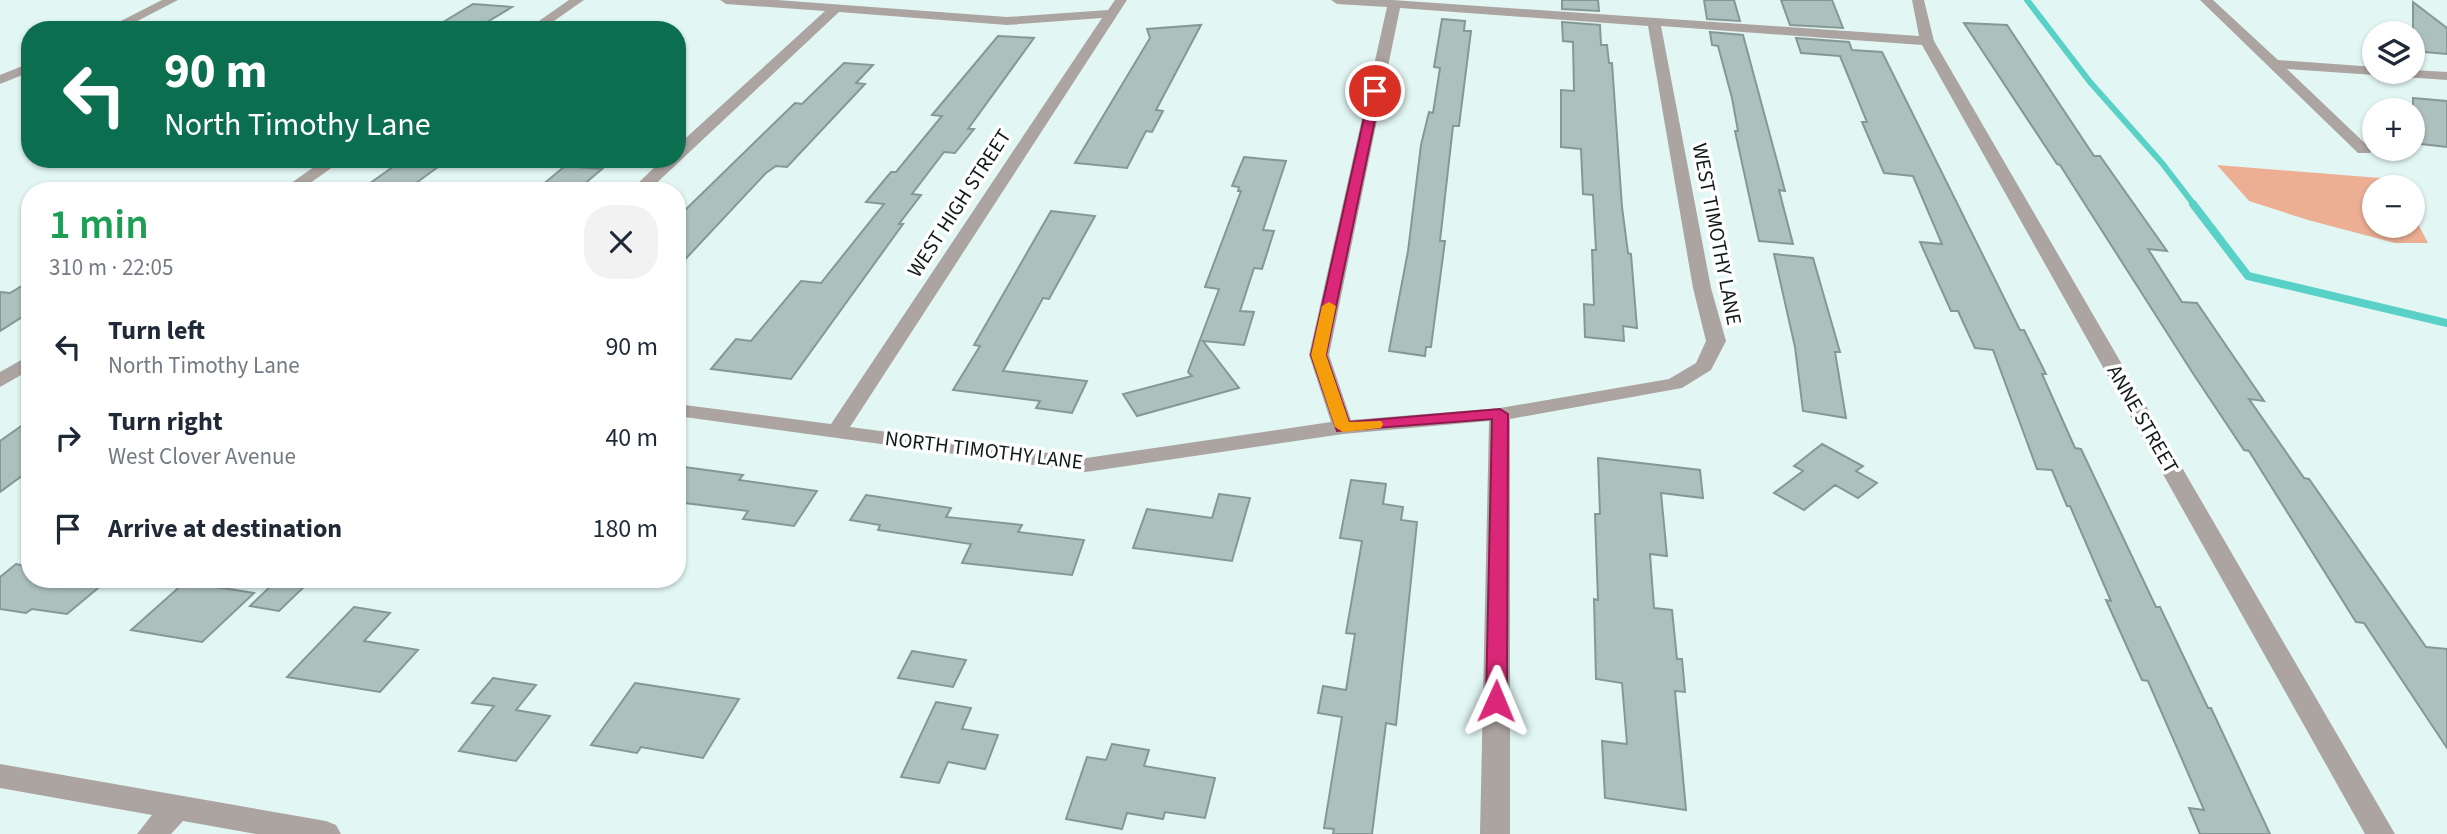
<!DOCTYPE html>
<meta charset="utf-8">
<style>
:root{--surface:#fff;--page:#f2f2f3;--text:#1f2937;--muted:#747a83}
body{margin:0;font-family:"Source Sans 3",sans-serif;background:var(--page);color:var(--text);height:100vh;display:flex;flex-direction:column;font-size:26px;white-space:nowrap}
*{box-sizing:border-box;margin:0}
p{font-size:23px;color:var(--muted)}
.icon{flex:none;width:38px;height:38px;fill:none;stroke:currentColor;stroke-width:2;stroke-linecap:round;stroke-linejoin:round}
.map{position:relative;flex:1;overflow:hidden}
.sheet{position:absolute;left:21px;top:182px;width:665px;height:406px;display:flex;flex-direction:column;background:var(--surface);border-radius:28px;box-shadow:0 2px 5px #0004}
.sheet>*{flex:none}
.banner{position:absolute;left:21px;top:21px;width:665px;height:147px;border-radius:28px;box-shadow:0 2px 5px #0004;background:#0b6e4f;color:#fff;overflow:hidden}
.buttons{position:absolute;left:2362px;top:21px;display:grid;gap:14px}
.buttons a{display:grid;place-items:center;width:63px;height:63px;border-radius:50%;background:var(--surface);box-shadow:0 2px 5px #0004;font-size:35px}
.pin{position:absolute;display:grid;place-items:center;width:60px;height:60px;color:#fff;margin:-30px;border:4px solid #fff;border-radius:50%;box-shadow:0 2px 7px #0007}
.me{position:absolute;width:77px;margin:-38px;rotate:1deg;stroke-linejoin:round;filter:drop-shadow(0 0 5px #0008)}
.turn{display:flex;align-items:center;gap:24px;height:147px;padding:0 28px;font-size:32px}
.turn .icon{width:91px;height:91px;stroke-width:2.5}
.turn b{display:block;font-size:49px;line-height:60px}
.round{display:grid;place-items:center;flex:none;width:74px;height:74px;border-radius:28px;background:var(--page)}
.head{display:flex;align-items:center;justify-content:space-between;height:119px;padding:0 28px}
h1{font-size:42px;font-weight:600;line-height:52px;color:#1e9e55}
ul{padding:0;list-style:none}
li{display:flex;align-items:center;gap:21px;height:91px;padding:0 28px}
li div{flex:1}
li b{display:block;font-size:26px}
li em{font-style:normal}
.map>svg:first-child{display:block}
</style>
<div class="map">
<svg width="2447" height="834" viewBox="0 0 2447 834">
<rect width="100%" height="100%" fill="#e2f7f4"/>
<path fill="#ecaf94" d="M2217,165l163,13 20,9h-25v39h38v-12l15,29h-33l-87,-23 -59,-19z"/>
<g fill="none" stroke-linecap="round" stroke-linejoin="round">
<path stroke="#5ad1c6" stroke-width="6" d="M2027,0l63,82 72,81 33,43"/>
<path stroke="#5ad1c6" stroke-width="8" d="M2193,204l55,72 199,47"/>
</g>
<path fill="#acc1be" stroke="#849896" stroke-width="2" d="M1562,0h36l1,11 -37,-2z
M1704,0h30l6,21 -33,-2z
M1781,0h51l11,28 -53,-3z
M2413,2l34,26v26l-34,-3z
M473,4l39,3 -33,20 -39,-3z
M1442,19l23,2 -1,10h7l-12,95h-6l-13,115h5l-14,106h-5l-1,9 -36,-5 19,-100 13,-106 8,-33 4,1 7,-45 -6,-1z
M1562,22l38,3 1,20h6l2,18h3l10,144 6,46 3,1 6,74 -14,-2 1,15 -39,-4 -1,-33 10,1 -2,-55h4l-3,-55 -10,-1 -2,-45 -20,-2v-57l13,1 -1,-49 -10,-1z
M1964,23l43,2 87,131h6l67,95 -19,-2 34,53 15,1 28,41 39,57 -15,-2 55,79 5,1 117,168 21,2v99l-83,-125 -8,-1 -107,-171 -5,-1 -50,-75 -134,-210 -3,-1z
M1201,25l-45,85 7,1 -11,21 -6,-1 -19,37 -52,-5 75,-125 -3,-9z
M1710,32l33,3 42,156 -6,-1 14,54 -34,-3 -24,-110h3l-6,-33 -14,-52 -6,-1z
M998,36l36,2 -66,91h6l-19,24 -11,-1 -32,42 9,1 -22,29h4l-112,155 -80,-10 25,-30 15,2 50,-60 20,2 63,-79 -18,-2 25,-30h5l46,-56 -10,-1z
M1796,38l53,4 3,8 30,2 138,278h4l22,44h-4l33,74 6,1 75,158h4l48,101h3l59,126h-70l-11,-26 15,2 -56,-129 -6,-1 -36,-80 5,1 -41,-95h-3l-15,-36 -15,-1 -44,-119 -18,-2 -17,-37h-7l-31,-69 22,2 -29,-68 -29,-3 -22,-51h5l-27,-66 -39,-3z
M844,63l29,2 -17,18 9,1 -78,83 -11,-1 -10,7 -89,95v-50l118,-115 7,1z
M2413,98l34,3v46l-26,-3 -8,-6z
M1244,157l42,4 -23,69 11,1 -12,38 -8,-1 -14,43 14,1 -10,33 -41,-4 36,47 -102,28 -14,-22 69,-18 -4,-4 31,-83 -14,-2 36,-96h-3l1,-4 -7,-1z
M404,159h45l-44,32h-46z
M565,166l37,3 -26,22h-41z
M1051,211l44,5 -46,83 -6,-1 -40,73 84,10 -15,32 -36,-5 4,-7 -87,-11 27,-44 -6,-1z
M1774,254l39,4 27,94h-5l11,66 -43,-7 -8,-64z
M30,281v31l-30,19v-39l10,1z
M30,420v50l-30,22v-51z
M1822,444l41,22 -7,5 21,12 -19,15 -23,-13 -31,25 -30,-17 29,-22 -9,-5z
M1598,458l102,12 3,28 -42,-5 6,63 -17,-2 4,54 18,2 5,49h5l3,33 -10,-1 11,119 -81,-12 -3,-57 25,3 -5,-61 -26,-4 -2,-80 4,1 -3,-86h5z
M677,466l66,9 -4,5 78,11 -23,35 -51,-7 5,-8 -71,-9z
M1351,480l35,4 -3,20 20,3 -2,13 16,2 -21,203 -10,-2 -14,111h-39l1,-5 -10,-1 18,-111 -24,-4 5,-27 23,4 9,-56 -9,-1 16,-92 -22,-3z
M1219,494l31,4 -18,63 -99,-13 14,-39 65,9z
M866,495l85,13 -5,9 76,8 -4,7 66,8 -12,35 -110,-12 9,-19 -93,-14 2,-5 -30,-5z
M16,564l14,3v12h79l-42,35 -35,-5 -6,4 -26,-4v-32z
M278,579l29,5 -28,27 -29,-5z
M185,582l69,11 -52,49 -71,-12z
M354,607l36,6 -26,28 54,9 -38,42 -93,-15z
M912,651l54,9 -13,27 -55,-9z
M493,678l43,7 -20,25 34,6 -34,45 -57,-10 35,-45 -22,-3z
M635,683l104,16 -36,59 -62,-11 -4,6 -46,-8z
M936,702l35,6 -9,21 36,6 -13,34 -37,-7 -9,21 -38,-6z
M1112,744l37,6 -5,16 71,12 -10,40 -40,-6 -2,7 -36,-6 -5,16 -56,-10 21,-62 19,3z"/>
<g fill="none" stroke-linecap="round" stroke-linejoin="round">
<path fill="#aca4a1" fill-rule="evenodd" d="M162,0h16l-58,30h-17z
M569,0h15l-43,30h-15z
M720,0h57l230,17 101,-7 7,-10h12l-277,427 236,31 245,-36 -22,-67 78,-348 -50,-3 -6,-4h61l527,36 -7,-36h12l10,41 461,793h-30l-443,-789 -261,-19 50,262 15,53 -15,29 -29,18 -172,31v415h-30l9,-413 -146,13 -257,38 -409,-56v-12l154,20 271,-406 -95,7 -168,-13 -191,179h-18l33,-32h14v-13l148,-135 -99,-7zM1400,8l248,18 45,262 13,53 -10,22 -27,16 -169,29 -149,12 -22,-65z
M2200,0h13l65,60 97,7v5h38v-2l34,2v8l-160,-11 85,81 -2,3h-12z
M30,63v9l-30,12v-9z
M325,159h19l-45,32h-19z
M30,355v15l-30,17v-15z
M0,764l326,57 10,4 5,9h-85l-73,-13 -12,13h-34l15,-19 -152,-27z"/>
</g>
<path fill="#db2777" stroke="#8e194d" stroke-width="2" d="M1375,88l6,3 -55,264 23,67 151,-13 8,5 -1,287 -3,5 -8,3 -7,-3 -3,-5 6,-282 -155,12 -26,-76 59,-264z"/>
<path fill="#f59e0b" d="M1329,302l7,4 -10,49 23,67 32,-1 2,3 -2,4 -38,4 -8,-5 -24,-72 11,-49z"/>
<g text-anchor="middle" stroke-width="7" stroke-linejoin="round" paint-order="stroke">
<g font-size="21" fill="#131b1a" stroke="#fff">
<text transform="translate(959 203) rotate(-57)" y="7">WEST HIGH STREET</text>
<text transform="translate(1717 234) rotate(79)" y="7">WEST TIMOTHY LANE</text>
<text transform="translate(2143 419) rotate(60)" y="7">ANNE STREET</text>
<text transform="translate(984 450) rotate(7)" y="7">NORTH TIMOTHY LANE</text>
</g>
</g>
</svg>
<div class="buttons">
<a><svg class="icon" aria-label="layers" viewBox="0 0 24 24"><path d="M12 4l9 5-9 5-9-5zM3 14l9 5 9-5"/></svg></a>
<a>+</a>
<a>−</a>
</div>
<div class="pin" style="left:1375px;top:91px;background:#d93025"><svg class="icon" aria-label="arrive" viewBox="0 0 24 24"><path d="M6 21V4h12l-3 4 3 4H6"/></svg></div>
<svg class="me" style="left:1496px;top:701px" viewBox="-20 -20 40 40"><path d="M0-17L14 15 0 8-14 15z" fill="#db2777" stroke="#fff" stroke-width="4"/></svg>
<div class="banner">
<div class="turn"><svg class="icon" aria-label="left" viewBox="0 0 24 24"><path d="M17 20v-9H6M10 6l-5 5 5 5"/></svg><div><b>90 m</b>North Timothy Lane</div></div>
</div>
<section class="sheet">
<div class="head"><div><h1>1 min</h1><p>310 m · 22:05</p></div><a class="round"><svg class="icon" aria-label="close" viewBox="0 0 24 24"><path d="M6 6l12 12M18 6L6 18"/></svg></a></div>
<ul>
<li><svg class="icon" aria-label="left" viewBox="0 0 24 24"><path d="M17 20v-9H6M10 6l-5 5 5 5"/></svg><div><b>Turn left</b><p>North Timothy Lane</p></div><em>90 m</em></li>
<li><svg class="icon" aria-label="right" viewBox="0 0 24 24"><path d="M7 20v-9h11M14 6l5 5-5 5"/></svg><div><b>Turn right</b><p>West Clover Avenue</p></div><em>40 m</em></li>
<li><svg class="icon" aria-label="arrive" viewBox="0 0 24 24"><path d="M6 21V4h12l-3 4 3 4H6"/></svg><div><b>Arrive at destination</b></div><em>180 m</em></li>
</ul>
</section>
</div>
